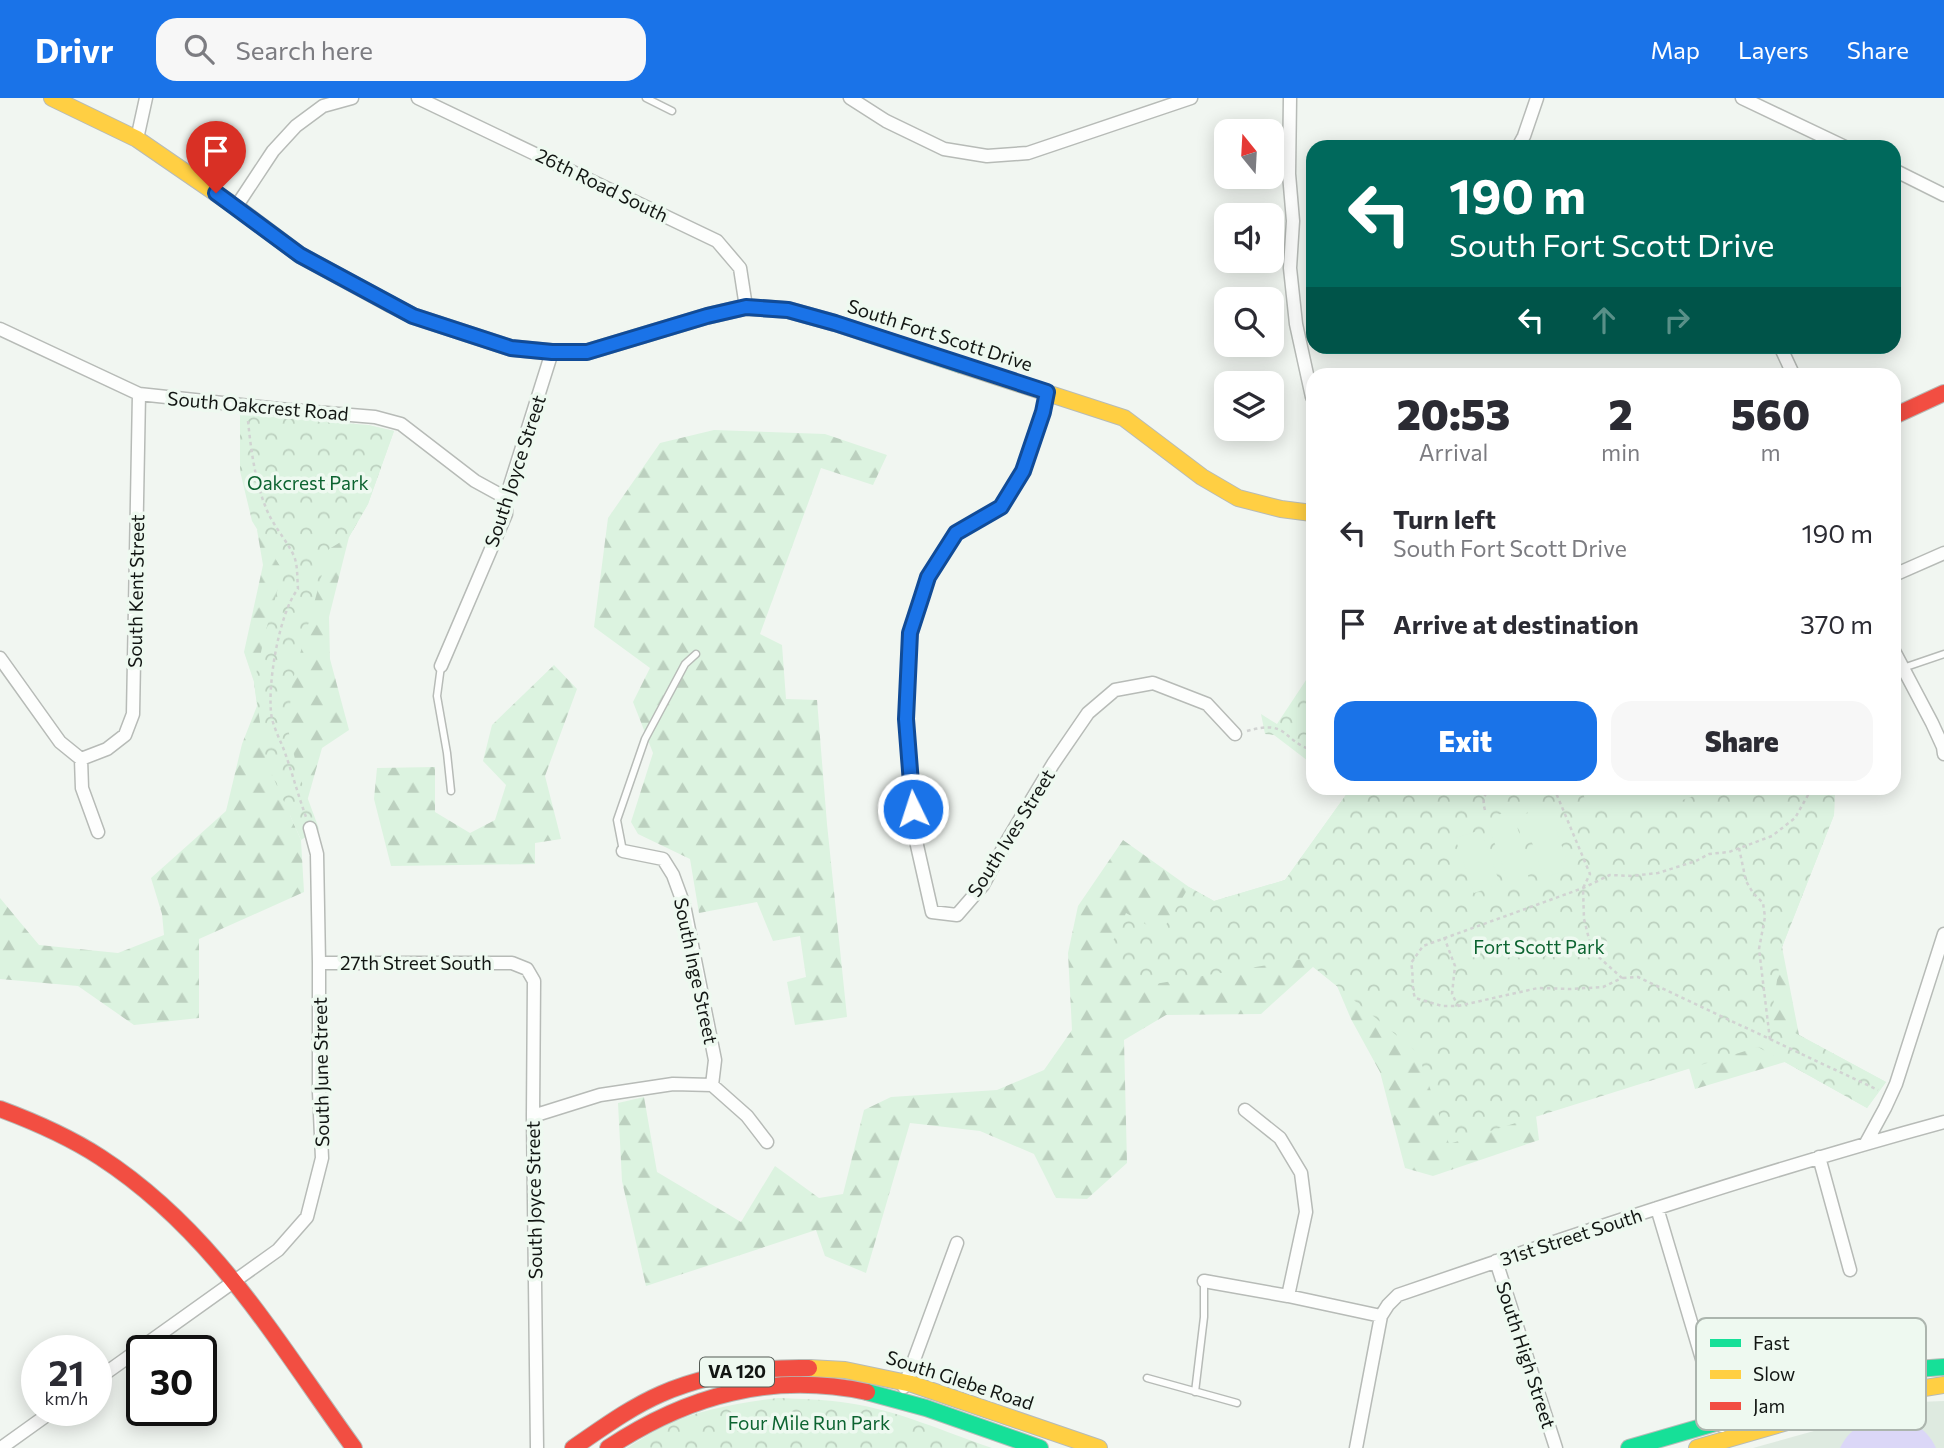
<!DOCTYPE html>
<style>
:root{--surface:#fff;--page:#f7f7f7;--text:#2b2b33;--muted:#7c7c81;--accent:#1a73e8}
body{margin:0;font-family:Commissioner,sans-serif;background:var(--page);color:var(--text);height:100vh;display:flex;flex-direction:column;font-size:26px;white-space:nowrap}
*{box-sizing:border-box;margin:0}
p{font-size:23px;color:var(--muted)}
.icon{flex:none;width:38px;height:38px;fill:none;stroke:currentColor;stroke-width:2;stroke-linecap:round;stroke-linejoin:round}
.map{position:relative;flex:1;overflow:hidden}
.side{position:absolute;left:1306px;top:270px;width:595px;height:427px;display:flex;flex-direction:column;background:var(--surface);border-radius:21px;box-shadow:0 4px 18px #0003}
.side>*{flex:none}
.guide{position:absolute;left:1306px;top:42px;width:595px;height:214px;border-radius:21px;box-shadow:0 4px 18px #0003;background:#00695c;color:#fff;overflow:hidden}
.needle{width:46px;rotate:342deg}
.controls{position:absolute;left:1214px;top:21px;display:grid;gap:14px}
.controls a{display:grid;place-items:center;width:70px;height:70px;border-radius:14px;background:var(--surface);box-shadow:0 4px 18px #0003;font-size:35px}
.speed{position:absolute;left:21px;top:1237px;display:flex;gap:14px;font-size:35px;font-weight:700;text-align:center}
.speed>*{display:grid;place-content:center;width:91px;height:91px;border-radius:50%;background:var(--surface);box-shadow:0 4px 18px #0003;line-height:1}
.speed small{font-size:18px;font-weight:400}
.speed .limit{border:4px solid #111;border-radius:10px;background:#fff;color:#111}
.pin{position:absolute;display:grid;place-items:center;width:60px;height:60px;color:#fff;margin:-72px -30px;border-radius:50% 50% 50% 0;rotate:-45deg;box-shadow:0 0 7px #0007}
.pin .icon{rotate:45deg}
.me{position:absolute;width:77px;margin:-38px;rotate:356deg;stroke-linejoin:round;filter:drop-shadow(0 0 5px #0008)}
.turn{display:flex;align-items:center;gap:24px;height:147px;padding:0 28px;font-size:32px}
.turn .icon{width:91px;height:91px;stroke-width:2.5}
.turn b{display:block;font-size:49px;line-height:60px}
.lanes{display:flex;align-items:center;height:66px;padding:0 28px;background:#0003;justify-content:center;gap:35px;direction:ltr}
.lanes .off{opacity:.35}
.eta{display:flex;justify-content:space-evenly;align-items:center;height:119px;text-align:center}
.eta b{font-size:42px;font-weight:800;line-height:49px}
.cta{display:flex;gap:14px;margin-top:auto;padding:14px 28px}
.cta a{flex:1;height:80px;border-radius:21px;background:var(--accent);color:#fff;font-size:28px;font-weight:800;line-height:80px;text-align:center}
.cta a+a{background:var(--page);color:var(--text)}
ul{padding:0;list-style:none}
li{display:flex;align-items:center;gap:21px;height:91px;padding:0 28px}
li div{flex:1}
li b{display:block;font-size:26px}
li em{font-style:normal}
header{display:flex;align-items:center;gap:42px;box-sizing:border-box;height:98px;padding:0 35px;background:var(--accent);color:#fff}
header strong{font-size:33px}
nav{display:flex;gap:38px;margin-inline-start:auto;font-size:24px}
.search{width:490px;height:63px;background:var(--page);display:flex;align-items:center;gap:18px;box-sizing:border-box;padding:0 24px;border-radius:21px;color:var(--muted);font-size:26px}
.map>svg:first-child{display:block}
</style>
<header>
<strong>Drivr</strong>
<div class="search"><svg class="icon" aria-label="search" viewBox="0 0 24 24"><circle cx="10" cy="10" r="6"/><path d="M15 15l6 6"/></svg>Search here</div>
<nav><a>Map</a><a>Layers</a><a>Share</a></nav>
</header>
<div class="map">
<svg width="1944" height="1350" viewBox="0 0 1944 1350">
<defs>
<pattern id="forest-firs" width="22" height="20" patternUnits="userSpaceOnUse" patternTransform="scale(1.75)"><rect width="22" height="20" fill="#dcf3e0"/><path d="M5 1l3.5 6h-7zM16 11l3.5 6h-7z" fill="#bcd0bf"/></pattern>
<pattern id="park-crowns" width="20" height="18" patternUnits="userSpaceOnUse" patternTransform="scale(1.75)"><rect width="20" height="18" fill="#dcf3e0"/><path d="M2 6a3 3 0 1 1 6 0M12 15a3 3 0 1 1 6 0" fill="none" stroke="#bcd0bf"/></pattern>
</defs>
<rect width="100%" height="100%" fill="#f1f6f1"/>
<path fill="#deeae0" d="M1944,1303v47h-191l165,-46z"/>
<path fill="url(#forest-firs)" d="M368,327l26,6 -26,73 -19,33 -20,80 1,42 19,71 -27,18 -14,50 -18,17 11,25 3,52 -105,47v79l-65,7 -56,-39 -78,-7v-81l39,47 79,8 46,-18 -2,-21 -11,-36 75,-67 16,-67 15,-38 -3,-24 -10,-30 19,-87 -6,-35z
M714,332l111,4 62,21 -14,30 -52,-17 -61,166 22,11 4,54 31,1 10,124 20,193 -52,8 -8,-43 19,-5 -6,-41 -27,5 -16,-39 -58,11 -9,-54 -52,-25 -7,-12 22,-69 -20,-51 17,-34 -56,-41 14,-109 52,-75z
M554,567l23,24 -32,87 16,63 -26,4v21l-144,2 -17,-67 3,-31 58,-1v45l35,21 25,-13 11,-35 -23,-24 9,-36z
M1343,690h492l-1,27 -52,132 17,88 87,47 -19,26 -82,-46 -90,27 -6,-21 -153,48 3,24 -106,36 -28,-8 -25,-96 -29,-53 -14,-33 -24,-19 -52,47 -95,1 -42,25 3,123 -40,36 -31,-1 -22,-44 -54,-23 -70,-8 -44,150 -41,-17 -9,-26 -170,56 -24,-105 -4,-78 26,-6 13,75 84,50 34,-56 44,32 24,-4 21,-84 27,-13 106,-7 47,-20 28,-40 -4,-77 10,-47 45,-66 66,47 25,14 71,-21 63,-88z"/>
<path fill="url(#park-crowns)" d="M240,316l128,11 26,6 -26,73 -19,33 -20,12 -37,134 -4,46 10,43 21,57 -18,11 -35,-79 -12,-78 12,-53 17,-59 -31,-50 -12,-50z
M1312,573v93l-38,-29 -9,-1 -4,-20 16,10z
M1343,690h492l-1,27 -52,132 -11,73 115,62 -19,26 -109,-61 -309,97 -31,-91 -114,-94 -167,28 -31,-31 20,-43 35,20 28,-46 25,14 71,-21 63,-88z
M778,1300c23,1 46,1 70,5 49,7 97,29 144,45h-365c11,-7 22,-14 33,-20 36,-18 78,-25 118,-30z"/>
<path fill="#dcf3e0" d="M1581,690h124l-3,5 -36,13 -59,4 -21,-8z
M1540,703l2,7 6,-2 19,55 -6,2 3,8 -15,5 -2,-8 -6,2 -18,-55 5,-2 -3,-7z
M1506,714l3,8 5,-2 19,55 -5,2 2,7 -14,5 -3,-7 -5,1 -19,-54 5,-2 -2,-8z
M1481,732l19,54 -26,9 -19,-55z"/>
<path fill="#dbd7f7" d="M1890,1318c21,4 37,12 46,32h-96c10,-21 28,-29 50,-32z"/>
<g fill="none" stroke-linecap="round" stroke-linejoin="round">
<g stroke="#b7bbb7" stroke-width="9">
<path id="lane" d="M646,0l26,13
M441,568l-4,30 10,57 4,38
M1903,570l41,-14
M623,753l-6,-31 28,-81 40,-75 11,-10
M1147,1280l90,25
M1195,1294l9,-75v-36"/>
</g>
<g stroke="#b7bbb7" stroke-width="15">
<path id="street" d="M418,0l299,143 23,27 6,39
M850,0l36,23 58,28 43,7 41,-3 163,-55
M1290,0l-1,76 4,47 -3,47 6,56 16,73
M1742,0l103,49
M137,41l9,-41
M1518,49l6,-11 13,-38
M1894,72l50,25
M236,109l37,-56 23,-25 27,-20 29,-8
M0,231l139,65 139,15 97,8 26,7 74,57 31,17
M1780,248l13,28
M1047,294l-4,20 -20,59 -22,36 -45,26 -28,44 -18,56 -4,86 8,113 18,80 25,3 26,-30 24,-44 46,-77 35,-51 27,-23 38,-7 54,21 28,30
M1894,477l50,-22
M1894,553l38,72 11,24 1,7
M0,560l60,84 21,17 1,29 16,44
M441,568l65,-152v-16l46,-146
M81,661l26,-10 18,-14 8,-21 6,-320
M623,753l40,8 10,16 11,30 31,155 -3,25
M319,865h193l15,6 7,12 -1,135 4,332
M1245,1012l35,28 21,35 5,39 -18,84
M533,1018l67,-21 73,-11 39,1 35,31 20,26
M1866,1045l19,-35 11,-24 48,-150
M1819,1059l31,113
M1657,1110l65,218
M1496,1163l60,187
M1204,1183l84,15 93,20 7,-11 10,-10c181,-62 362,-123 546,-173
M96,1282l182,-130 29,-33 15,-59 -3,-66v-129l-2,-109 -7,-26
M904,1289l53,-144
M1,1350l53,-38
M1356,1350l25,-132"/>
</g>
<g stroke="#b7bbb7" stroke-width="18">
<path id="fast" d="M390,206l23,12 98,32 41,4h35l120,-36 39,-9 42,3 47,13 126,42
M867,1294l59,16 114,40
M1629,1350l228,-66 60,-13 27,-2"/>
</g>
<g stroke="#b7bbb7" stroke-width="18">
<path id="slow" d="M52,0l85,41 99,68 64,48 90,49
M961,267l163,53 78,59 36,21 43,11 31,4
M809,1270l36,2 67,14 187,64
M1697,1350l184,-53 63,-10"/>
</g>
<g stroke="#b7bbb7" stroke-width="18">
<path id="jam" d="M1894,318l50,-23
M0,1011c35,13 69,28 100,48 114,74 177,185 254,291
M573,1350c28,-19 56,-40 88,-54 46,-20 98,-27 148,-26
M608,1350c80,-53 164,-76 259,-56"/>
</g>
<path stroke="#d1d3d2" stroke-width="2.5" stroke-dasharray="3.5 3.5" stroke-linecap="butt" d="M248,323c3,29 7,60 18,87 7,18 20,31 28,48 4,10 3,22 4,33 -19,23 -32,100 -26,130 3,11 8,21 12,31 8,22 14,45 22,67
M1247,633c42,-12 34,9 65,19
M1554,690l36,86 -7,14 1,31 8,32 30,27 -19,9 -32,2 -33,-1 -80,18h-16l-27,-8c-4,-12 -1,-23 -4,-35l12,-17 160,-58 27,-13 21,1 27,-3 38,-12 13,-7 20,-2 43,-16 23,-18 17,-30
M1485,712c-3,-10 -1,-16 6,-22
M1739,750l7,33 7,12 10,10 2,14 -6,32 11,91
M1444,839l11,29 -3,28 6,12
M1623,880l15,-1 240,113"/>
<use href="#lane" stroke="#fdfefd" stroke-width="6"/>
<use href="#street" stroke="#fdfefd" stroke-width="12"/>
<use href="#fast" stroke="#16e098" stroke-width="16"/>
<use href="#slow" stroke="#ffcf43" stroke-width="16"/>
<use href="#jam" stroke="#f24e42" stroke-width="16"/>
</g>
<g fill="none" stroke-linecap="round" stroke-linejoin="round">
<g stroke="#114b97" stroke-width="18">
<path id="route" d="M216,95l84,62 113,61 98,32 41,4h35l120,-36 39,-9 42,3 47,13 212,69 -4,20 -20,59 -22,36 -45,26 -28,44 -6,19 -12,37 -4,86 7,90"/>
</g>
<use href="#route" stroke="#1a73e8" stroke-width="12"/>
</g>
<g text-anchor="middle" stroke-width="7" stroke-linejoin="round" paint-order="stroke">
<rect fill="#eef9f0" stroke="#545a55" stroke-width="2" x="700" y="1259.5" width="74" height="29" rx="5"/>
<g font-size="18" font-weight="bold" fill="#121613">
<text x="737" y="1280">VA 120</text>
</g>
<g font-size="19" fill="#121613" stroke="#eef9f0">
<text transform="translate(602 87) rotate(26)" y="7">26th Road South</text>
<text transform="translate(940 237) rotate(18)" y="7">South Fort Scott Drive</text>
<text transform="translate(258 308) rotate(5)" y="7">South Oakcrest Road</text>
<text transform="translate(515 373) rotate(-72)" y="7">South Joyce Street</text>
<text transform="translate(136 493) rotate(-89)" y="7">South Kent Street</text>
<text transform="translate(1011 735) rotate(-58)" y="7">South Ives Street</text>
<text x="416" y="872">27th Street South</text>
<text transform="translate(696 873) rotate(78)" y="7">South Inge Street</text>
<text transform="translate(321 974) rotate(-91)" y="7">South June Street</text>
<text transform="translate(534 1102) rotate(-91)" y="7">South Joyce Street</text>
<text transform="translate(1571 1139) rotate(-18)" y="7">31st Street South</text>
<text transform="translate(1526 1257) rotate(72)" y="7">South High Street</text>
<text transform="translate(960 1282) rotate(18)" y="7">South Glebe Road</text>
</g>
<g font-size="19" fill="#0d6431" stroke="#eef9f0">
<text x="308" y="392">Oakcrest Park</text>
<text x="1539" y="856">Fort Scott Park</text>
<text x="809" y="1332">Four Mile Run Park</text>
</g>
</g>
<rect x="1696" y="1220" width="230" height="112" rx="10" fill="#eef9f0" stroke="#acb5ae" stroke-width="2"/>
<rect x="1710" y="1241" width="31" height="8" fill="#16e098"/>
<rect x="1710" y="1272" width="31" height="9" fill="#ffcf43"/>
<rect x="1710" y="1304" width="31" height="8" fill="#f24e42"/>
<g font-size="19" fill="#121613">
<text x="1753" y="1252">Fast</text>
<text x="1753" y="1283">Slow</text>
<text x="1753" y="1315">Jam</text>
</g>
</svg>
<div class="controls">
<a><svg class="needle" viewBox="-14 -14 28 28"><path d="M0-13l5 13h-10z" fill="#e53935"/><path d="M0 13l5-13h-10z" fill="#7c7c81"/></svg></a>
<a><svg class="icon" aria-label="sound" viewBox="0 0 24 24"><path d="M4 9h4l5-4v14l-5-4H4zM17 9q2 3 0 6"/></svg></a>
<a><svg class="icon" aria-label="search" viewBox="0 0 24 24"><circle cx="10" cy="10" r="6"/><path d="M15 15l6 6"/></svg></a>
<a><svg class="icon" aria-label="layers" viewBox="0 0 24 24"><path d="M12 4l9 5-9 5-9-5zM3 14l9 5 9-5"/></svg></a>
</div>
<div class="speed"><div>21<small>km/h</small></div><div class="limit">30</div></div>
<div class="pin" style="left:216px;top:95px;background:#d93025"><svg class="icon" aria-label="arrive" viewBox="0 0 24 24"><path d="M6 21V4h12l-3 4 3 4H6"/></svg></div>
<svg class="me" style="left:913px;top:711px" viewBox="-20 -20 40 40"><circle r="17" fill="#1a73e8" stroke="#fff" stroke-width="3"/><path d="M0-11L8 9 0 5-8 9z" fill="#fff"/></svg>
<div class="guide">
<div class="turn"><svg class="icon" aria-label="left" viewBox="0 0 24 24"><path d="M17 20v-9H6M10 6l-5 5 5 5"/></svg><div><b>190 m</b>South Fort Scott Drive</div></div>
<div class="lanes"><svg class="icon" aria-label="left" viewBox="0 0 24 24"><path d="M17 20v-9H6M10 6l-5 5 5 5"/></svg><svg class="icon off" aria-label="ahead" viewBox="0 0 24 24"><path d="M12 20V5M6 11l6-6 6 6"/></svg><svg class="icon off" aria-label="right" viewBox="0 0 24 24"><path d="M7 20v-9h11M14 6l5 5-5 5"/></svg></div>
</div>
<section class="side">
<div class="eta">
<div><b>20:53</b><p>Arrival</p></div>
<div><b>2</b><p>min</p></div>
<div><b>560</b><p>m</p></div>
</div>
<ul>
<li><svg class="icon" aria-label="left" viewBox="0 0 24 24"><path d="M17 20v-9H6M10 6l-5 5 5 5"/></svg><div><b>Turn left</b><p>South Fort Scott Drive</p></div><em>190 m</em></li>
<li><svg class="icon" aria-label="arrive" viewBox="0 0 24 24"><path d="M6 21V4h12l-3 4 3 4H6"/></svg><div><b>Arrive at destination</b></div><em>370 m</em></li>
</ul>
<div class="cta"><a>Exit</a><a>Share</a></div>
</section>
</div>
